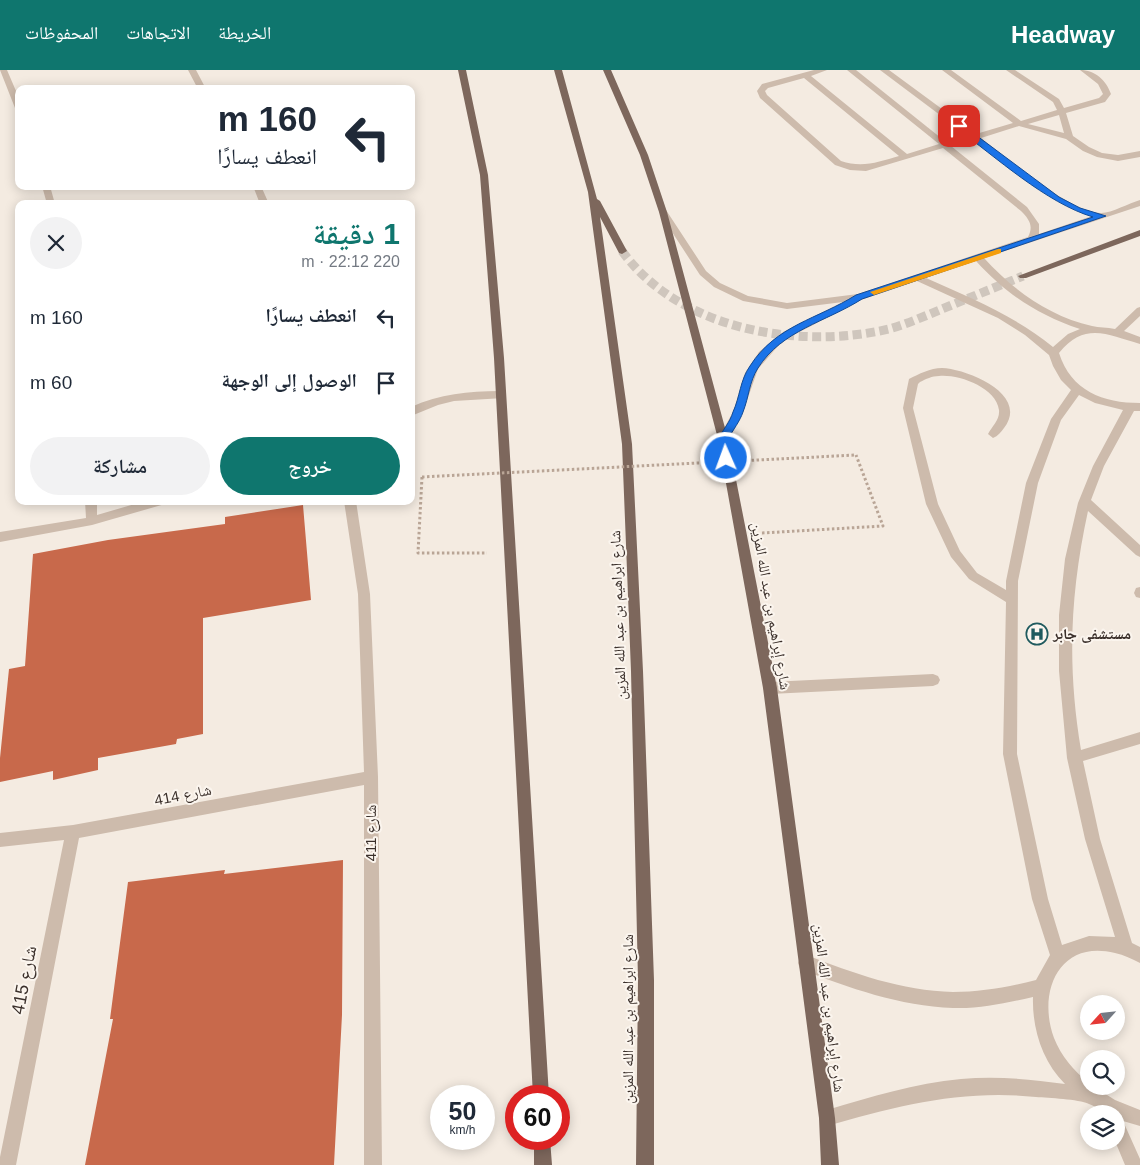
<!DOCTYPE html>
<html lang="ar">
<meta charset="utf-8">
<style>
:root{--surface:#fff;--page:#f2f2f3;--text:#1f2937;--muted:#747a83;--accent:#0f766e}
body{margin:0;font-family:Helvetica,"Noto Naskh Arabic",sans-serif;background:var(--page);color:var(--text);direction:rtl;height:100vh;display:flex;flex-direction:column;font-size:19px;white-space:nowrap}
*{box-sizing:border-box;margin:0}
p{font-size:16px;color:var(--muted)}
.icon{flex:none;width:28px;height:28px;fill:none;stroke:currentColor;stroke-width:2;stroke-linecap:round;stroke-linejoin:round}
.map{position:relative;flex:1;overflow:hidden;direction:ltr}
.sheet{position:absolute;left:15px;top:130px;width:400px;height:305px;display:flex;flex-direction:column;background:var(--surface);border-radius:10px;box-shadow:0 2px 12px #0003;direction:rtl}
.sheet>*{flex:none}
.guide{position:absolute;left:15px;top:15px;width:400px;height:105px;border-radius:10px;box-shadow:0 2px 12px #0003;direction:rtl;background:#fff;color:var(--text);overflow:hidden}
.needle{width:32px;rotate:243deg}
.buttons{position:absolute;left:1080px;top:925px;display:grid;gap:10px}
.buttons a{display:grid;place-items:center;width:45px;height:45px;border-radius:50%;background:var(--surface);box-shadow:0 2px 12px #0003;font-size:25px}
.speed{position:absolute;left:430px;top:1015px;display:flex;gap:10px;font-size:25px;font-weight:700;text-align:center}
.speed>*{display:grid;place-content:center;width:65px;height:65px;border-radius:50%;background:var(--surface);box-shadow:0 2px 12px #0003;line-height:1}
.speed small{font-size:12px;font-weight:400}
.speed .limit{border:8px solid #d22;background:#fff;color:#111}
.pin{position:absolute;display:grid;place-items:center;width:42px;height:42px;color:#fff;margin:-21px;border-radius:10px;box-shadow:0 2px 8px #0006}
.me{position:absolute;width:55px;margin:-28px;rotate:358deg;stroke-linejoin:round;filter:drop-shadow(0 0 4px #0008)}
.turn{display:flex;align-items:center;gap:18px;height:105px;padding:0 15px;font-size:22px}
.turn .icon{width:65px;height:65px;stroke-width:2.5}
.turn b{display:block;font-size:35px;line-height:42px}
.round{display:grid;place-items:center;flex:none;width:52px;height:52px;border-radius:26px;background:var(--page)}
.headline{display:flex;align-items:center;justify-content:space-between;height:85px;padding:0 15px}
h1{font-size:30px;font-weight:600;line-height:38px;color:var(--accent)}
.button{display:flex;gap:10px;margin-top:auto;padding:10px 15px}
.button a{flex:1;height:58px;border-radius:30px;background:var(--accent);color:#fff;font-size:20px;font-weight:600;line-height:58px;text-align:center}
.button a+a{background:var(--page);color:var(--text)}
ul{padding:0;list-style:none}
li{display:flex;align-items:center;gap:15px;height:65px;padding:0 15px}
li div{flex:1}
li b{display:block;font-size:19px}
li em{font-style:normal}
header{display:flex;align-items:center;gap:30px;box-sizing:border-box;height:70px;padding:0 25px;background:var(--accent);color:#fff}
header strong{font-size:24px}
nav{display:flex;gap:28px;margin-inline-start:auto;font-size:18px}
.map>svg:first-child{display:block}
</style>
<header>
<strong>Headway</strong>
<nav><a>الخريطة</a><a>الاتجاهات</a><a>المحفوظات</a></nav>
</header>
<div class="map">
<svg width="1140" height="1095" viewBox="0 0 1140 1095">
<rect width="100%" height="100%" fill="#f4ebe1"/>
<path fill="#c8694b" d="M303,435l8,95 -108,18v116l-26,5 -1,5 -78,14v12l-45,10v-9l-53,11v-24l9,-89 16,-3 8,-112 75,-14 117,-16v-7z
M343,790l-1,155 -8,150h-249l28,-146h-3l18,-137 97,-12 -1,4z"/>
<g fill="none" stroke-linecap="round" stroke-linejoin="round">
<path stroke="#cfc6bd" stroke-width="9" stroke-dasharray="9 4.5" stroke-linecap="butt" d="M622,181c57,79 176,99 267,78 18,-5 36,-13 53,-20 27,-11 54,-22 81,-33"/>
<path stroke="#b9a596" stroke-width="3" stroke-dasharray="2.5 2.5" stroke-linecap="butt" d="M422,407l-4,76h69
M762,463l121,-7 -27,-71"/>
<path fill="#cdbbac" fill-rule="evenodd" d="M0,0h7l12,28v12l-4,-2z
M188,0h8l10,19h-8z
M814,0h13l-16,6 96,78 32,-10 -92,-74h9l90,72 22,-6 -88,-66h9l87,64 37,-11 -71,-53h9l70,51 36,-11 -4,-8 -47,-32h9l44,29 5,9 35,-10 4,-4 -5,-10 -18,-14c15,0 26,10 31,24l-6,8 -39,11 7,23 16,11 13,6 16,2 22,-4v6l-22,4 -21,-4 -14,-6 -17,-12 -47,-13 -38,12c25,19 88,74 119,75 10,1 29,-10 40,-13v6l-156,52c29,32 65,58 108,68 7,2 15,1 23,3l22,-21 3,-1v9l-16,15 16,6v7c-32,-9 -55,-23 -81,9 12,38 44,50 81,50v8h-6l-30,55 -13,34 49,45v12l-4,-2 -48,-44c-18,83 -21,155 -7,239l59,-18v12l-57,17 17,78 32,104 8,4v16c-8,-4 -16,-8 -25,-10 -56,-14 -78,39 -61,85 7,18 20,33 35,45v3h4l22,14 25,10v16l-17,-5 17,38v6h-15l-10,-24h1v-27c-12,0 -17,-6 -27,-10 -11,-5 -40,-6 -53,-7 -73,-8 -140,9 -209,29l-6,-2 -2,-6 2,-6 6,-2c44,-13 88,-27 134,-31 35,-3 69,0 104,5 -23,-23 -33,-56 -32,-87 -27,6 -53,12 -80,11 -53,-2 -104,-20 -153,-39l-2,-6 2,-6 6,-2c47,18 96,36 147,37 28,0 56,-5 83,-12l14,-25 -18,-56 -29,-145 3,-152 -37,-23 -18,-22 -25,-53 -23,-96 6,-29c10,-5 21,-11 33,-11 25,1 88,26 62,60 -3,4 -6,8 -11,10l-5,-4c4,-8 12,-14 11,-24 -3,-23 -41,-36 -60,-34 -7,0 -13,3 -19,6l-2,2 -5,24 25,96 22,47 17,22 29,17v-9l20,-98 25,-64 20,-29 -10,-10 -8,-14 -4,-11 -24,-20 -27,-17 -81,-37 -56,19 -71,37 -12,9 -20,23 -15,43 -16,30h-8l-1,-3 15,-27 12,-39 14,-21 24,-20 60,-30 -56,7 -44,-8 -29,-14 -14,-12 -41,-63 1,-2h6l40,61 14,12 28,13 39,7 71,-9 170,-57c6,-11 1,-18 -7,-26l-78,-63 -77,23 -16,-1 -15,-5 -75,-67 -3,-7 5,-7zM804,8l95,78c-20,6 -37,12 -58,5l-74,-66 -2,-4 3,-3zM1059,45l5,18 -36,-9zM973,70c37,27 74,62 119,76l-53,18v-10l-12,-17 -76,-61zM976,191c30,33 62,54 104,68l-12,5 -15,13c-38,-31 -82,-49 -127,-69zM1079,325l16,8 28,7 -30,56 -15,37 -13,56 -6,56v56l8,87 18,81 30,98 -26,-1 -27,9 -14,-46 -31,-145 1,-173 20,-98 23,-63z
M42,116h8l5,18h-8z
M253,116h8l8,18h-9z
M500,321l4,1 1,3 -1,3 -50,3 -16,4 -27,11v-9c29,-13 57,-16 89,-16z
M85,431h12v14l48,-14h22l-2,3 -73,21 -92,17v-10l86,-14z
M344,431h12l14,93 8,183 4,388h-18v-380l-285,53 -63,327h-16v-8l64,-317 -64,7v-14l73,-8 291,-53 -6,-178z
M1140,517v11l-4,-1 -2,-4 2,-5z
M933,604l5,2 2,4 -2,4 -5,2 -163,8 -5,-2 -2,-4 2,-4 5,-2z"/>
<path fill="#7d675c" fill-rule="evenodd" d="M458,0h8l22,105 16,183 45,738h-16l-39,-738 -14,-183z
M554,0h8l35,129 3,2 27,50 -5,3 -3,-1 -19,-36 32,227 11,227 11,309v185h-18l2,-185 -7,-309 -9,-227 -34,-252z
M603,0h8l37,85 19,57 61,227 49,249 58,430 4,47h-18l-2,-47 -56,-430 -45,-249 -59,-227 -19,-57z
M1140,160v6l-114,42h-6l-2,-2z
M534,1069h16l2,26h-18z"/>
<path stroke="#b9a596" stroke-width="3" stroke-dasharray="2.5 2.5" stroke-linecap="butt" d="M422,407l434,-22"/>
</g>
<path fill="#1a73e8" stroke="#114b97" d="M956,54h5l98,73 21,11 26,8 -244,83c-36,23 -80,31 -104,69 -9,14 -9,29 -15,44 -3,9 -10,18 -15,27l4,19 -2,2h-7l-5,-21c5,-9 12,-17 15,-27 7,-15 7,-32 17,-46 26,-41 68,-47 106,-71l237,-78c-47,-14 -97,-60 -137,-89z"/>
<path fill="#f59e0b" d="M998,179h3v4l-124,41 -3,1 -4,-3z"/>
<defs>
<g id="hospital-ring" transform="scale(1.125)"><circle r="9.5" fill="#fbf5ee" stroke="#1f5a5e" stroke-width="1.5"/><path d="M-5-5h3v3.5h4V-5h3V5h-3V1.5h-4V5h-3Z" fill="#1f5a5e"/></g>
</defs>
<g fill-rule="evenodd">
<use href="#hospital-ring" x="1037" y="564"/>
</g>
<g text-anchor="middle" stroke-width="4" stroke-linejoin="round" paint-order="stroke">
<g font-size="15" fill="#3b302b" stroke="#fbf5ee">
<text transform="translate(771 536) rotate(80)" y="5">شارع إبراهيم بن عبد الله المزين</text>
<text transform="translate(618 545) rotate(-92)" y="5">شارع ابراهيم بن عبد الله المزين</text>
<text transform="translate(183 725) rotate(-11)" y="5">شارع 414</text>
<text transform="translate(371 763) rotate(-90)" y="5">شارع 411</text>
<text transform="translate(829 938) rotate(83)" y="5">شارع إبراهيم بن عبد الله المزين</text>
<text transform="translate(628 949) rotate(-90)" y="5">شارع ابراهيم بن عبد الله المزين</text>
</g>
<g font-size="15" font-weight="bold" fill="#3b302b" stroke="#fbf5ee" text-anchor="start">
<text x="1053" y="569">مستشفى جابر</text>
</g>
<g font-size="18" fill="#3b302b" stroke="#fbf5ee">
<text transform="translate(24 910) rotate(-79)" y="6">شارع 415</text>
</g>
</g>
</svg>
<div class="buttons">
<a><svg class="needle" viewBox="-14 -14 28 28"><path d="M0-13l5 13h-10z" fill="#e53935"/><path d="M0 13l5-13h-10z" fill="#747a83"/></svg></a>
<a><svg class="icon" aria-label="search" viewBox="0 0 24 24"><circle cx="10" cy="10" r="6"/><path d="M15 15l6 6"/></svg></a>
<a><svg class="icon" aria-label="layers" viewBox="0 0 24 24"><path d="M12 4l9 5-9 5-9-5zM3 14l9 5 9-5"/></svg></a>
</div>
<div class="speed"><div>50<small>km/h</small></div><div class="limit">60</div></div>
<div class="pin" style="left:959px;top:56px;background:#d93025"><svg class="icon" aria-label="arrive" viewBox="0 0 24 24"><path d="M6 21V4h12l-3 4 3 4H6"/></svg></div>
<svg class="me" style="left:726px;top:388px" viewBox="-20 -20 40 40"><circle r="17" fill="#1a73e8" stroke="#fff" stroke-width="3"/><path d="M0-11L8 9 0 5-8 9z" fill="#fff"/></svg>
<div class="guide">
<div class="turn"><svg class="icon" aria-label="left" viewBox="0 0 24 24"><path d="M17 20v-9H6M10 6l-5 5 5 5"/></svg><div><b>160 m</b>انعطف يسارًا</div></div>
</div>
<section class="sheet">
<div class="headline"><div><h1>1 دقيقة</h1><p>220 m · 22:12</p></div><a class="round"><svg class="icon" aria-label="close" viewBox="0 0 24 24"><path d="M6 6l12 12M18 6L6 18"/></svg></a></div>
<ul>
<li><svg class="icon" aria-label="left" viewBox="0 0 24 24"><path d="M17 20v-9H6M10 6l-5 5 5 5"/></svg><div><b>انعطف يسارًا</b></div><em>160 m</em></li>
<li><svg class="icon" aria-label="arrive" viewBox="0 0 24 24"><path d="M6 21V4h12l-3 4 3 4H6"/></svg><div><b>الوصول إلى الوجهة</b></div><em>60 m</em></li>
</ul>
<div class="button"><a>خروج</a><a>مشاركة</a></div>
</section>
</div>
